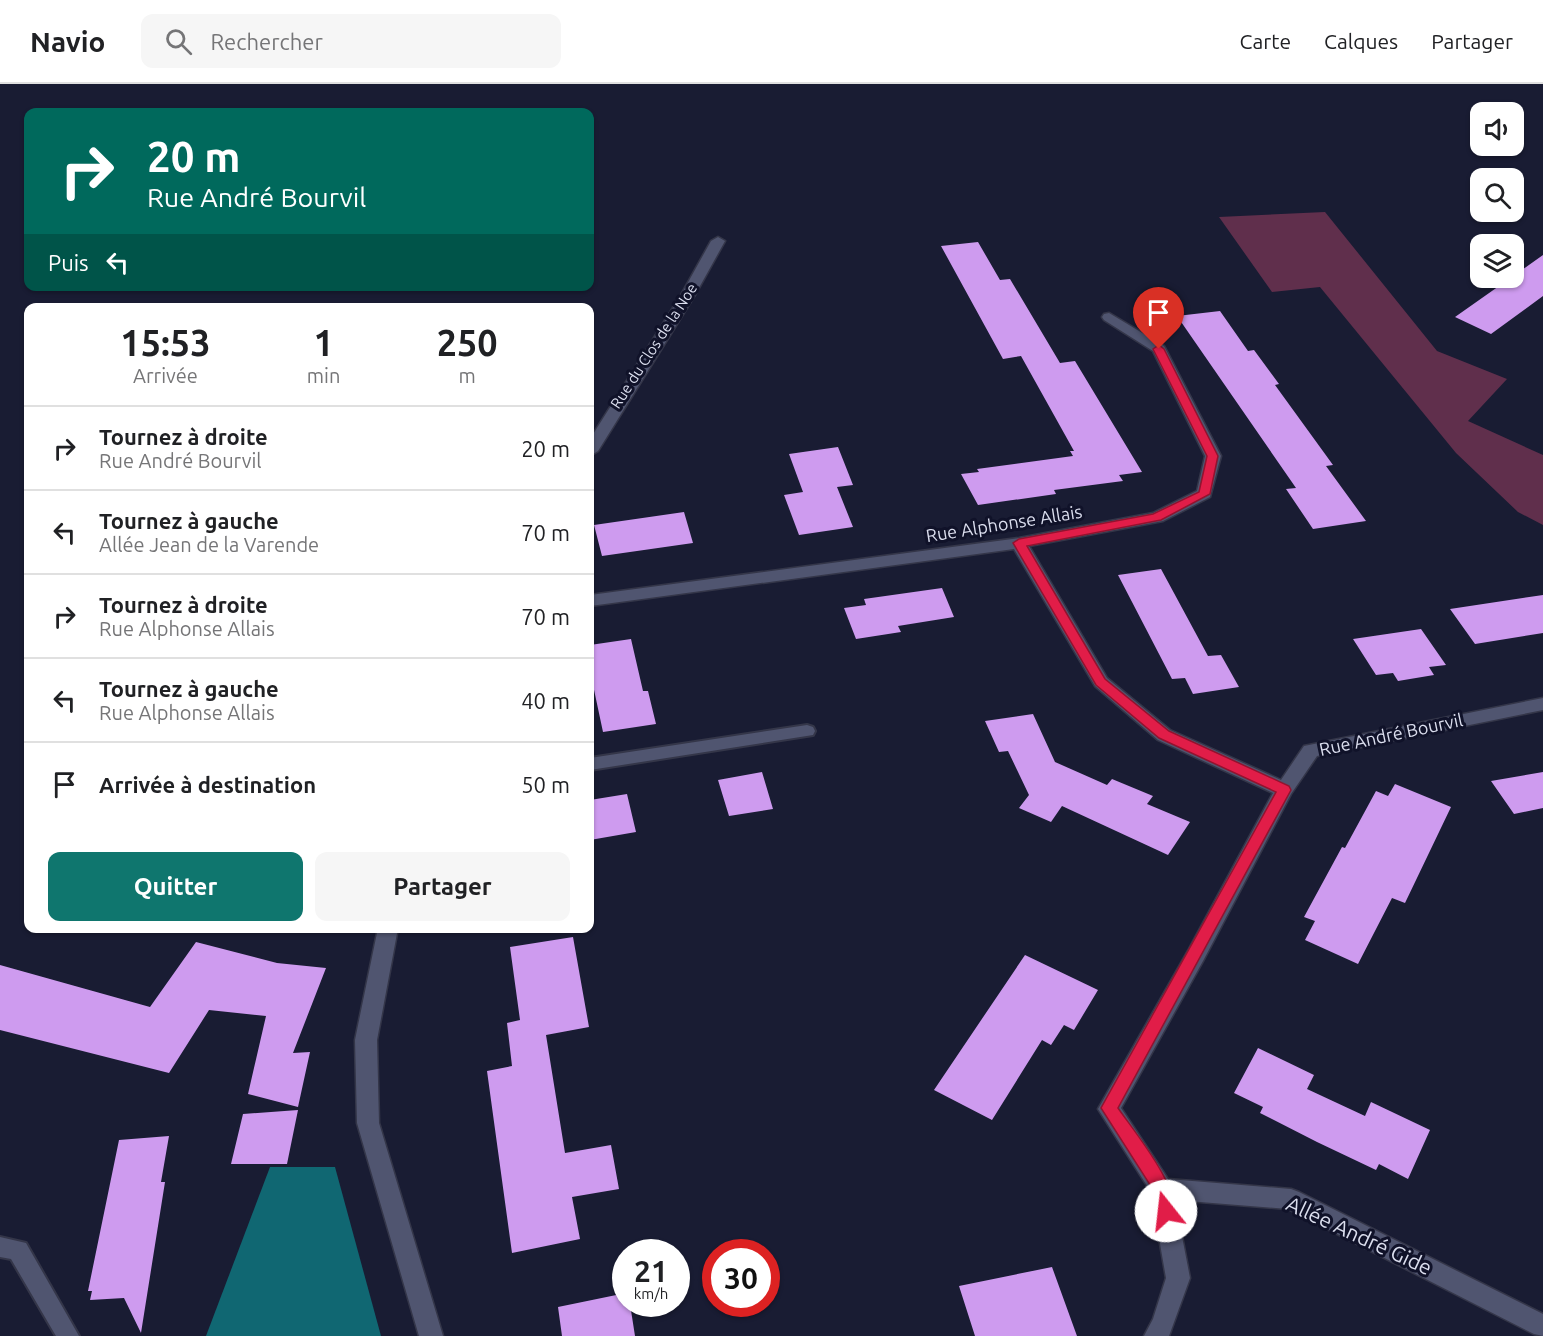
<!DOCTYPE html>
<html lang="fr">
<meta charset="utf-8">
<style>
:root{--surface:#fff;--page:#f6f6f6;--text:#202124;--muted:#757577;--line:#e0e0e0;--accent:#0f766e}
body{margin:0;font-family:Ubuntu,sans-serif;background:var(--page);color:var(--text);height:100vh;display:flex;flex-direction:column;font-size:22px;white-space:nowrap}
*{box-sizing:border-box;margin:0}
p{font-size:20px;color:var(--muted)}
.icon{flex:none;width:33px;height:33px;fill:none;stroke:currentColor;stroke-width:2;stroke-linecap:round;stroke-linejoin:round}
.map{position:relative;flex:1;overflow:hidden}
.sheet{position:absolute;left:24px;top:219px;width:570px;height:630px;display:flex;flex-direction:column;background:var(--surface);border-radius:12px;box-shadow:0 2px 4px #0004}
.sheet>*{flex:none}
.top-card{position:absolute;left:24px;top:24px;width:570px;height:183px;border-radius:12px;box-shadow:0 2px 4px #0004;background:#00695c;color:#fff;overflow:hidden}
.buttons{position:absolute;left:1470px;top:18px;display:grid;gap:12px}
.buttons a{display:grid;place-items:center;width:54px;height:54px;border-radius:12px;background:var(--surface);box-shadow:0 2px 4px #0004;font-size:30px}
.speed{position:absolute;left:612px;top:1155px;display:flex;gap:12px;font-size:30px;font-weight:700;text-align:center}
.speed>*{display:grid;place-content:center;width:78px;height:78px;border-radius:50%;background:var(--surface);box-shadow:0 2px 4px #0004;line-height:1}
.speed small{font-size:15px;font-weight:400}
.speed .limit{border:9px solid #d22;background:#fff;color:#111}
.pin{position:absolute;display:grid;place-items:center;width:51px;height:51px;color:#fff;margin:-62px -26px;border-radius:50% 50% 50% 0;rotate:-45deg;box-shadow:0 0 6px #0007}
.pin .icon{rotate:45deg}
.me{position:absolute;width:66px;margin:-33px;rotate:344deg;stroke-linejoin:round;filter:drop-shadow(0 0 4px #0008)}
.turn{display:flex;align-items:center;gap:21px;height:126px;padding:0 24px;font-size:27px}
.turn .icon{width:78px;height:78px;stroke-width:2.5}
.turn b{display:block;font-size:42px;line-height:51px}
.then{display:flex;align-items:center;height:57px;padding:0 24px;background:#0003;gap:12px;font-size:22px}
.eta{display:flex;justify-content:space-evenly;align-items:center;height:102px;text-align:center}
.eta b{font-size:36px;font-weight:600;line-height:42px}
.cta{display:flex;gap:12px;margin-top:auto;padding:12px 24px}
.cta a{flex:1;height:69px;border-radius:12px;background:var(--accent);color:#fff;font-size:24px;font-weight:600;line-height:69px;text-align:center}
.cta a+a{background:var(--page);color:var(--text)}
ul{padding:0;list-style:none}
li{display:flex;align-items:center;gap:18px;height:84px;padding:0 24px;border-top:2px solid var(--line)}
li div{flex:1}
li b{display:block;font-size:22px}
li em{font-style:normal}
header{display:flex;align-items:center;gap:36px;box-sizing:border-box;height:84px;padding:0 30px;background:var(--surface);border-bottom:2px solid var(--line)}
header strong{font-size:28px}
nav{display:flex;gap:33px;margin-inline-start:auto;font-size:21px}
.search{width:420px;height:54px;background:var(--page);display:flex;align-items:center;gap:15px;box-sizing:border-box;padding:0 21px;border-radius:12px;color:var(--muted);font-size:22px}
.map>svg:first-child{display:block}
</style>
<header>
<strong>Navio</strong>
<div class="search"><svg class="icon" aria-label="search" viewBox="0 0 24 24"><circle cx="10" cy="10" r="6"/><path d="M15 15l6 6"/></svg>Rechercher</div>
<nav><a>Carte</a><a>Calques</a><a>Partager</a></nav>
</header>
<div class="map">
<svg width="1543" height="1252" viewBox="0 0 1543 1252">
<rect width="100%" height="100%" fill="#191c33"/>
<path fill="#602f4c" d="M1325,128l112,139 70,28 -39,42 75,34v70l-25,-13 -62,-59 -136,-166 -48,5 -53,-75z"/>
<path fill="#106772" d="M270,1083h65l46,169h-175z"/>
<path fill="#ce9bef" d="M978,158l22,38 10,-1 50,84 15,-2 67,111 -23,3 4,6 -69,9 2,4 -78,11 -17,-31 18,-2 -2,-3 96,-13 -3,-5h4l-53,-95 -18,3 -62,-113z
M1543,171v41l-52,38 -36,-17z
M1220,227l28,40 6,-1 25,34 -4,1 58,80 -7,1 40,55 -53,8 -27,-40 10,-1 -119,-172z
M838,363l15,38 -16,2 16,40 -54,8 -15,-40 19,-3 -14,-38z
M684,428l9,31 -91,13 -8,-31z
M1161,485l47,87 13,-1 18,32 -46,7 -8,-16 -13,1 -54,-104z
M942,504l12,29 -56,9 3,6 -45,7 -12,-31 22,-3 -2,-6z
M1543,511v38l-68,11 -25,-35z
M1421,545l25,36 -17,2 5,8 -36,6 -5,-8 -17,2 -23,-36z
M631,555l12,52h5l8,33 -53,8 -13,-61v-26z
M1033,630l22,48 52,23 5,-6 41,17 -6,8 43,18 -22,33 -106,-49 -11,16 -32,-14 10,-13 -21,-44 -9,1 -14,-31z
M762,688l11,37 -44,7 -11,-36z
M1543,688v36l-29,6 -23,-33z
M1395,700l56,23 -46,96 -13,-5 -34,66 -53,-24 10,-19 -11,-4 38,-70 3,1 31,-57 12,5z
M627,710l9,38 -46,8v-40z
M573,853l16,90 -43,8 19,118 46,-8 8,44 -47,8 8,42 -68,14 -25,-182 25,-5 -5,-43 13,-3 -10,-73z
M196,858l81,21 49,5 -33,85 17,-1 -12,55 -50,-13 18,-78 -57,-6 -40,63 -169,-43v-65l150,42z
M1025,871l73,35 -24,40 -10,-5 -13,20 -9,-5 -50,80 -58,-30z
M1258,964l56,27 -7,14 58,27 6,-14 59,28 -22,49 -29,-15 -3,6 -59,-28 -57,-29 3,-6 -29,-14z
M298,1026l-11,54h-56l12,-50z
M169,1052l-8,46h4l-24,151 -17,-35 -34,2 2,-9h-4l31,-151z
M1052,1183l25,69h-102l-16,-50z
M626,1209v11h4l5,32h-73l-4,-29z"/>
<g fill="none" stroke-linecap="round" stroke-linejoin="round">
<g stroke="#343649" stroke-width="4">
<path id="lane" d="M807,641l6,2 2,4 -2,4 -223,35v-12z
M0,1153l26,6 53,93h-23l-45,-77 -11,-2z"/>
</g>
<g stroke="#343649" stroke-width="3">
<path id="street" d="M718,153l7,4 -30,54 -97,156 -8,5v-17l91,-144 30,-54z
M1109,229l55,33 57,110 -11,41 -47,24 -134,25 78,132 63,52 111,50 23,-34 239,-48v12l-226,46 -26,38 -88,167 -82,147 47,71 123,10 8,3 244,122v22l-9,-2 -246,-125 -113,-9 15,78 -21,58h-25l9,-17 13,-41 -15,-86 -53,-83 91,-160 84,-156 -115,-53 -63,-54 -81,-137 -424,57v-11l429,-57 134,-25 44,-22 8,-35 -52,-105 -49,-31 -2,-3 2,-3z
M378,844h20l-21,112 2,83 64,213h-24l-62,-213 -2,-83z"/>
</g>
<use href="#lane" fill="#505570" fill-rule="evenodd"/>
<use href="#street" fill="#505570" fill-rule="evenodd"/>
</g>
<path fill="#e11d48" stroke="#92132f" stroke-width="1.5" d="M1159,261l5,4 54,107 -8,38 -49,26 -134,26 78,133 64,52 120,55 2,4 -173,318c15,22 66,83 54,109l-6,2 -6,-2 -6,-26 -53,-83 175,-316 -117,-54 -63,-53 -83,-142 6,-4 134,-25 46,-22 8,-36 -54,-107z"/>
<g text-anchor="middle" stroke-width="6" stroke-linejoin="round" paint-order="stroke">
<g font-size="15" fill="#dbdeee" stroke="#101229">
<text transform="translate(654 262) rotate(-57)" y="5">Rue du Clos de la Noe</text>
</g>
<g font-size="18" fill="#dbdeee" stroke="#101229">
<text transform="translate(1004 440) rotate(-9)" y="6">Rue Alphonse Allais</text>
<text transform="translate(1391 651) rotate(-12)" y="6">Rue André Bourvil</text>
</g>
<g font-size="21" fill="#dbdeee" stroke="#101229">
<text transform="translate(1359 1152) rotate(25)" y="7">Allée André Gide</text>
</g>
</g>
</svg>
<div class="buttons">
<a><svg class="icon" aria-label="sound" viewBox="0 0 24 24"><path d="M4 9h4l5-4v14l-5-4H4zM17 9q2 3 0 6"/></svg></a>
<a><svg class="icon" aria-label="search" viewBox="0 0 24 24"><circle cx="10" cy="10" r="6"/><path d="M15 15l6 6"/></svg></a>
<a><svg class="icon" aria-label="layers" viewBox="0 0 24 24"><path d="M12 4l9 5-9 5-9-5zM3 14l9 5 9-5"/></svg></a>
</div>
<div class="speed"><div>21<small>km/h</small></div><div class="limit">30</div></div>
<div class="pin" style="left:1159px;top:265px;background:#d93025"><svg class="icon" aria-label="arrive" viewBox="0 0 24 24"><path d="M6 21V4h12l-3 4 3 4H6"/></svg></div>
<svg class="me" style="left:1166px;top:1127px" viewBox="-20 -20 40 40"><circle r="19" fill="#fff"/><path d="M0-13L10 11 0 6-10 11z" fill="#e11d48"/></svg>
<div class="top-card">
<div class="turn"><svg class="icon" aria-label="right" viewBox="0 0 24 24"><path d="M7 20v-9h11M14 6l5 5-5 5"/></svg><div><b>20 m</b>Rue André Bourvil</div></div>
<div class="then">Puis<svg class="icon" aria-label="left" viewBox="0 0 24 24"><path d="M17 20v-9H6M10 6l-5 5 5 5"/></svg></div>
</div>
<section class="sheet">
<div class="eta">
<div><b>15:53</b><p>Arrivée</p></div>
<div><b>1</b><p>min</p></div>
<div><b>250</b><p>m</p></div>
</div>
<ul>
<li><svg class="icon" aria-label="right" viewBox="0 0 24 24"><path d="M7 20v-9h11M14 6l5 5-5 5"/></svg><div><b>Tournez à droite</b><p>Rue André Bourvil</p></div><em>20 m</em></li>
<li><svg class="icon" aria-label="left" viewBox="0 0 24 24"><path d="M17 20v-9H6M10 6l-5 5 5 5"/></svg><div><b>Tournez à gauche</b><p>Allée Jean de la Varende</p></div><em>70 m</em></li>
<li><svg class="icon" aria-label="right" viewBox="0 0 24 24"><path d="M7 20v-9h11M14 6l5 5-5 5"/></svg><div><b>Tournez à droite</b><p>Rue Alphonse Allais</p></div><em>70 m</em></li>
<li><svg class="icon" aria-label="left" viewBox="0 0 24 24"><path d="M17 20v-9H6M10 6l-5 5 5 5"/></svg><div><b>Tournez à gauche</b><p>Rue Alphonse Allais</p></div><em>40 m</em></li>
<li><svg class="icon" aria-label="arrive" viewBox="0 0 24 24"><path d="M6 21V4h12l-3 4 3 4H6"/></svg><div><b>Arrivée à destination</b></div><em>50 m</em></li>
</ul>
<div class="cta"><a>Quitter</a><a>Partager</a></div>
</section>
</div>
